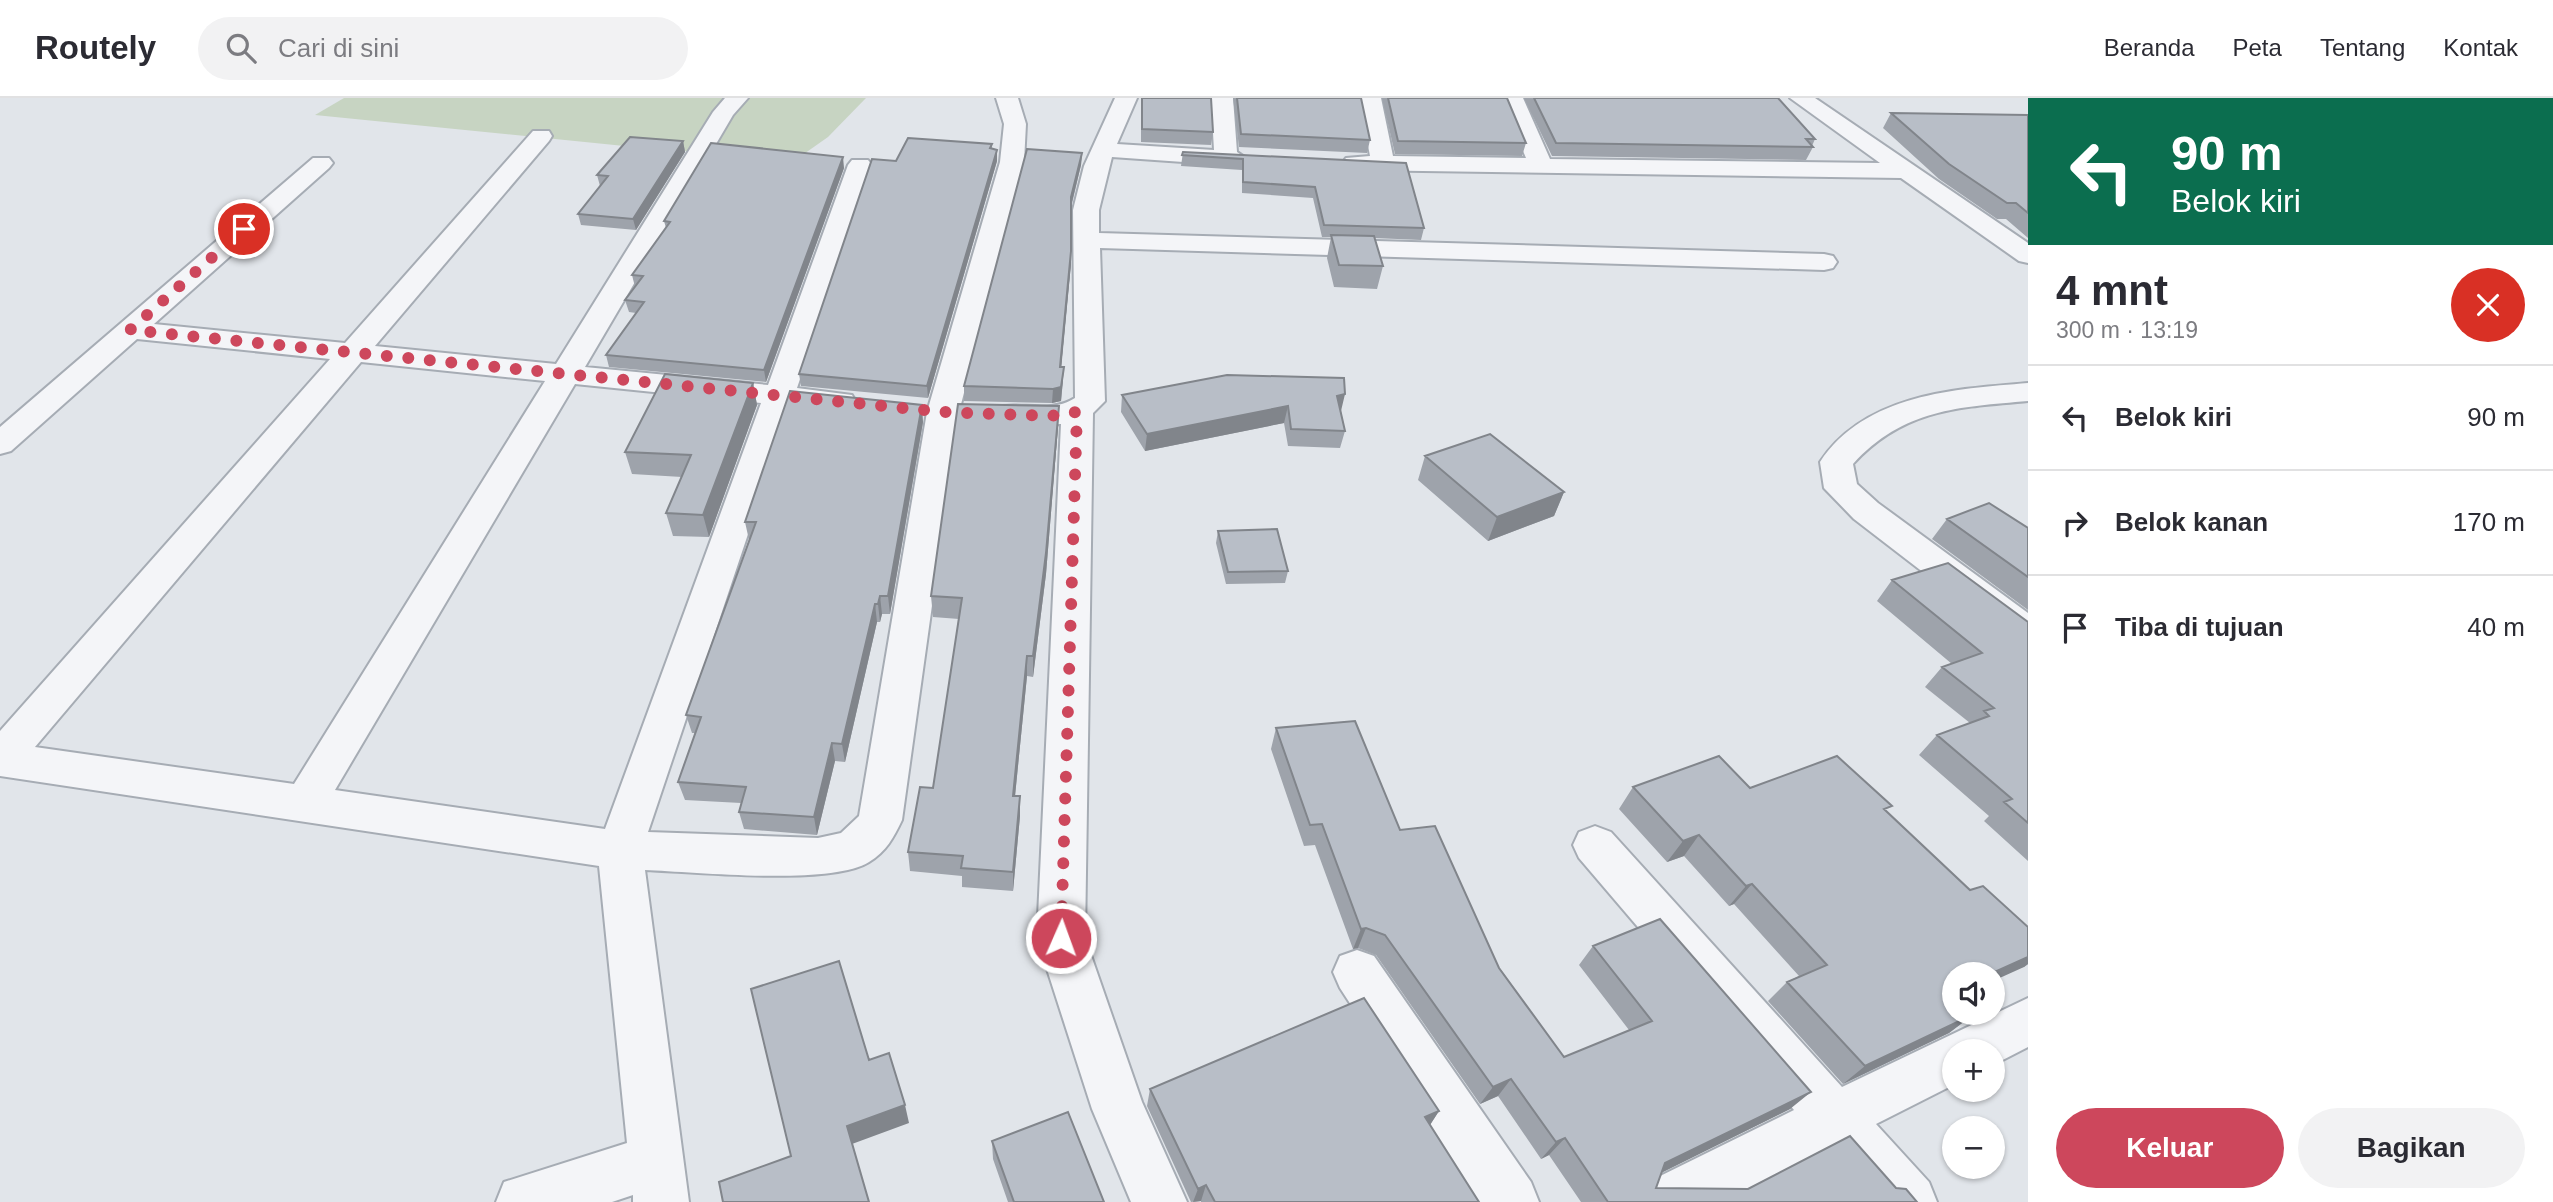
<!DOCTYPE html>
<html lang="id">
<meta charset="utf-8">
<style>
:root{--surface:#fff;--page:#f2f2f3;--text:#2b2b33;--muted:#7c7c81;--line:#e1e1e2;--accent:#cd475c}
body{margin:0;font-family:Helvetica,sans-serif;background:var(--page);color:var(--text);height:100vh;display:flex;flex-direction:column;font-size:26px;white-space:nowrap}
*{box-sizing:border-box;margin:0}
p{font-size:23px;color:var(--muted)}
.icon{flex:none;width:38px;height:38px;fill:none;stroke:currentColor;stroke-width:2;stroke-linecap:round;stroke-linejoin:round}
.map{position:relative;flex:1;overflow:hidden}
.sheet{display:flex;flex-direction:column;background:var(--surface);width:525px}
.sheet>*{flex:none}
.hud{background:#0b6e4f;color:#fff;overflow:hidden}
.controls{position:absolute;left:1942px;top:864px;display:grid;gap:14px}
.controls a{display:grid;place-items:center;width:63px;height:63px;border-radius:50%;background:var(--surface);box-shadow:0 2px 5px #0004;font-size:35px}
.pin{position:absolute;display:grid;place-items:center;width:60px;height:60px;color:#fff;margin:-30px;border:4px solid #fff;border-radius:50%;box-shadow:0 2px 7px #0007}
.me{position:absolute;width:77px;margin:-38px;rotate:2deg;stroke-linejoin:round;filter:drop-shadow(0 0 5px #0008)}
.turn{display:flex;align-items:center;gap:24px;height:147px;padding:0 28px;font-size:32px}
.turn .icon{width:91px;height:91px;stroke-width:2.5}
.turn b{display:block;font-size:49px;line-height:60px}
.round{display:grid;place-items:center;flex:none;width:74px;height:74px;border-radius:37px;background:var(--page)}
.headline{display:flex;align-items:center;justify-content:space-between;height:119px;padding:0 28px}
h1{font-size:42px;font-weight:700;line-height:52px}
.cta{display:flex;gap:14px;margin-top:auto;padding:14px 28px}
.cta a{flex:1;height:80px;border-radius:42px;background:var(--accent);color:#fff;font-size:28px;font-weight:700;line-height:80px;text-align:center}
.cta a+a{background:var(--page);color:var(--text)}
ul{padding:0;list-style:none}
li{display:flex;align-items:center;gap:21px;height:105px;padding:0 28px;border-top:2px solid var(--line)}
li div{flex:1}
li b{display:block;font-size:26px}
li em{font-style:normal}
header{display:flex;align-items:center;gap:42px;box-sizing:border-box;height:98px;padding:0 35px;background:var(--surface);border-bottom:2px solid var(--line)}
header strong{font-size:33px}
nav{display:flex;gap:38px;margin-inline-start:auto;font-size:24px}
.search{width:490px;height:63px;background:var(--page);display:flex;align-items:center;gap:18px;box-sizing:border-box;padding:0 24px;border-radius:38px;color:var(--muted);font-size:26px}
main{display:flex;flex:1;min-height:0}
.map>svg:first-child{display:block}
</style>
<header>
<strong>Routely</strong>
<div class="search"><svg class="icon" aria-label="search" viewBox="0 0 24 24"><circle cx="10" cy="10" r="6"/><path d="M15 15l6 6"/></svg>Cari di sini</div>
<nav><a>Beranda</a><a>Peta</a><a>Tentang</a><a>Kontak</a></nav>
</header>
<main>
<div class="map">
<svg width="2028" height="1104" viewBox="0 0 2028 1104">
<rect width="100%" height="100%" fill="#e1e5ea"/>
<path fill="#c7d4c2" d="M344,0h522l-38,39 -27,19 -137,-6 -349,-35z"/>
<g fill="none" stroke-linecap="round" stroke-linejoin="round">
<g stroke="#a6acb4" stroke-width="4">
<path id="minor" d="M725,0h23l-15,17 -148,252 183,18 80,-220 4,-5h16l4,5 -75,223 55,7 4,7 -4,7 -11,2 -50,-5 -143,426 170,6 23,-5 18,-17 68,-404 73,-250 4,-38 -8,-26h22l8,26 -2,38 -65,250 -57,408c-8,17 -16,32 -33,42 -38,24 -174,10 -224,8l44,332h-56v-7l-21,7h-116l8,-20 123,-39 -28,-277 -599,-90v-45l330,-372 -193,-20 -126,112 -11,3v-27l313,-269h16l4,5 -4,5 -175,156 191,19 188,-212h16l3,5 -3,5 -174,205 181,18 157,-252zM361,264l184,19 -251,403 -259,-37zM575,286l186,19 -156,426 -270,-39z
M1115,0h22l-20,46 97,6 -3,-52h22l4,54 9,6 -4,5 -16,2 -114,-8 -13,53v23l725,21 9,2 4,6 -4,6 -9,2 -724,-22 5,153 -12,12 -8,525 57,164 45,100h-56l-39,-93 -55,-171 24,-514 -33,1 -34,-4 -5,-7 5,-7c27,-6 56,7 81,-9l-2,-188 11,-44z
M1359,0h22l12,58 133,2 -25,-60h22l27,61 330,4 -90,-65h25l213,145v20l-9,-2 -118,-83 -547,-8 -8,-2 -4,-5 4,-5 24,-2z
M2028,285v18c-69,6 -125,8 -175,63l4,20 21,19 150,110v34l-13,-4 -161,-124 -30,-31 -4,-26c45,-68 135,-73 208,-79z
M1595,728l16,6 231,255 186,-89v49l-35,18v-13h-38v32l-79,40 53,58 8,20h-64l-45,-53 -102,53h-86l8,-20 146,-72 -215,-252 -6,-13 6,-13z
M1357,852l17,6 157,226 8,20h-60l-139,-214 -7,-16 7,-16z"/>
</g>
<use href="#minor" fill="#f4f5f8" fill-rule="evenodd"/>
</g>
<path fill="#9ea3ab" d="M1141,0h70l2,34 -2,13 -70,-3z
M1233,0h128l9,42 -3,13 -128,-6z
M1382,0h125l19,45 -4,13 -127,-2z
M1524,0h254l37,41 -3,7 1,1 -7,13 -254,-4z
M1891,15l137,2v123l-22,-19h-9l-58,-40 -56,-51z
M683,43l2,11 -49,78 -55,-5 -3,-11 22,-28 -3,-11z
M992,46v4l5,2v11l-69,237 -127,-12 -2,-12 97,-213z
M1183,54l223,11 18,65 -3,12 -47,-2 9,28 -6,23 -43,-2 -7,-29 4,-21h-9l-9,-39 -71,-5v-23l-61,-4z
M1082,55l-1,12 -10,43v56l-10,103 2,14 -2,20 -9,2 -88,-2v-15z
M844,70l-78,214 -157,-15 -3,-12 30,-42 -7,-1 -4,-12 10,-13 -3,-12 34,-47 -2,-7z
M753,285l4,22 -48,132 -36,-1 -7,-23 16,-36 -50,-3 -7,-22z
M1122,297l219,16 4,20 -5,17 -52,-2 -4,-23 -139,28 -24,-39z
M1059,308l-1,21 -12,147 -13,103 -6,-1 -12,120h5v20l-7,75 -51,-4v-11l-52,-5 -2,-19 25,-64 26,-169 -26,-2 -2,-21z
M923,324l-33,192h-8l-2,8h-3l-32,140 -10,-1 -18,74 -73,-6 -5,-17 2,-9 -56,-3 -7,-18 17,-49h-3l-6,-18 63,-175 -4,-18z
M1425,358l139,36 -10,24 -66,25 -70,-61z
M1947,421l81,9v82l-96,-71z
M1218,433l70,40 -3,12 -59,1 -10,-41z
M1892,482l136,42v239l-44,-40 5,-5 -70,-61 18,-20 33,-12 -45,-36 17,-20 10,-3 -75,-63z
M1276,630l124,102 164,227 65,-27 -50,-65 14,-19 197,163 -128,63 -6,16h240l21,14h-336l-32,-47 -8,4 -43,-63 -18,8 -104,-149 -18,-7 -5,1 -38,-104 -11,1 -33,-97z
M1633,689l117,1 137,24 83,78 58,37v37l-4,3 -69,8v38l19,1 -25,19 -106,51 -75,-83 19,-19 12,-6 -65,-72 -5,2 -45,-50 -17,6 -48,-53z
M1150,991l289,22 -9,14 49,77h-278v-1l-10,1 -44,-96z
M992,1043l112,61h-96l-15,-43z"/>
<path fill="#81858b" d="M683,43l2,11 -49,78 -3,-11z
M997,52v11l-69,237 -1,-12z
M1082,55l-1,12 -11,45 1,-13z
M843,59l1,11 -78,214 -2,-12z
M1071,153v13l-11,117v-14z
M1064,269l-3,34 -9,2 1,-14z
M753,285l4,22 -48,132 -6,-22z
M1345,296l-4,17 -8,1 4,-16z
M922,307l1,17 -33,192 -2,-18z
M1059,308l-1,21 -12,147 -13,103v-21z
M1288,308l-4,17 -139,28 2,-17z
M1564,394l-10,24 -66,25 9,-24z
M880,498l2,18 -2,8 -2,-18z
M875,506l2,18 -32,140 -3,-18z
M1027,558v20l-14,140v-20z
M832,645l3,18 -18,74 -3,-18z
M1020,698v20l-7,75v-19z
M1699,737l-15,21 -17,6 16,-21z
M1752,786l-18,20 -5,2 17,-20z
M1366,830l-8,20 -5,1 8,-20z
M2028,859v7l-4,3 -31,14v-6h-5z
M1974,916l-25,19 -106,51 22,-18z
M1511,981l-13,17 -18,8 13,-17z
M1811,994l-21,17 -143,71 18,-17z
M905,1007l4,18 -57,21 -5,-18z
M1439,1013l-11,17 -3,-11z
M1565,1040l-16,17 -8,4 15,-17z
M1206,1087l-5,16 -8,1 5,-13z"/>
<path fill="#b8bec7" stroke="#81858b" stroke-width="2" d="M1142,0h69l2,34 -71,-3z
M1237,0h124l9,42 -129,-6z
M1388,0h119l19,45 -128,-2z
M1534,0h244l37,41h-9l7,8 -257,-4z
M1891,15l137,2v98l-12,-10h-9l-58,-39z
M630,39l53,4 -50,78 -55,-5 30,-38 -11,-1z
M908,40l84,6 -2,4 7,2 -70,236 -128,-12 73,-215 24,2z
M711,45l132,14 -79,213 -158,-15 38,-53 -19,-2 18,-24 -11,-1 38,-53 -6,-1z
M1027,51l55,4 -11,44v54l-11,116h4l-3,20 -8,2 -89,-3z
M1183,54l223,11 18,65 -100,-3 -9,-38 -72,-5v-23l-61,-4z
M1331,137l43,1 9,30 -44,-1z
M665,276l88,9 -50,132 -37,-2 25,-58 -66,-3z
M1227,277l117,3 1,16 -8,2 8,35 -54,-2 -3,-23 -141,28 -25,-39z
M790,293l132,14 -34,191h-8l-2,8h-3l-33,140 -10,-1 -18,74 -75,-5 7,-25 -68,-5 23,-65 -15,-2 70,-193h-11z
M958,306l101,2 -13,147 -13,103h-6l-14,140h7l-7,76 -52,-4 2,-12 -55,-4 12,-65 13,1 29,-190 -31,-2z
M1490,336l74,58 -67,25 -72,-61z
M1989,405l39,25v49l-81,-58z
M1277,431l11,42 -60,1 -10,-41z
M1948,465l80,59v201l-24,-21 8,-3 -75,-64 52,-19 -5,-5 10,-3 -52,-41 40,-14 -90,-73z
M1355,623l45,109 35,-4 64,142 65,89 88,-36 -59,-75 67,-27 151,173 -146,71 -9,25 92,1 102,-53 46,52 10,1 11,13h-309l-43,-64 -9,4 -45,-63 -18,8 -108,-152 -19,-7 -5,1 -39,-105 -12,1 -34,-97z
M1719,658l31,32 87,-32 55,50 -8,3 86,81 13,-4 45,41v30l-40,18h-33v15l-4,1 4,4v18l19,1 -109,52 -78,-84 40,-17 -75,-81 -6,2 -47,-51 -16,6 -50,-54z
M839,863l30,99 20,-7 16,52 -58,21 22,76h-146l-4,-20 72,-26 -40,-167z
M1364,900l75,113 -14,6 54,85h-264l-9,-17 -8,4 -48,-100z
M1068,1014l36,90h-90l-22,-61z"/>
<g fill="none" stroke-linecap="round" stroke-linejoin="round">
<path stroke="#cd475c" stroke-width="12" stroke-dasharray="0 21.6" d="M244,131l-114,101 813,82 108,4 26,-4 -16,526"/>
</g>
</svg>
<div class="controls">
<a><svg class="icon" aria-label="sound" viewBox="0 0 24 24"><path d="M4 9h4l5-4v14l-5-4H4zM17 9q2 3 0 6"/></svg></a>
<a>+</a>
<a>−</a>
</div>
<div class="pin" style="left:244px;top:131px;background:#d93025"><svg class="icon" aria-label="arrive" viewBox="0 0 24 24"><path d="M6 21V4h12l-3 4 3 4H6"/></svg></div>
<svg class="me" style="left:1061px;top:840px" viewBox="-20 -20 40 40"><circle r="17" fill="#cd475c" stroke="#fff" stroke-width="3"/><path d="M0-11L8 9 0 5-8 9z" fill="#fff"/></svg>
</div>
<section class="sheet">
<div class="hud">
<div class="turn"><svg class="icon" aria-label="left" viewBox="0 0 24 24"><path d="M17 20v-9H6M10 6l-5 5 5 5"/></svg><div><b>90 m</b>Belok kiri</div></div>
</div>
<div class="headline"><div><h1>4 mnt</h1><p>300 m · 13:19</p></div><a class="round" style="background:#d93025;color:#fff"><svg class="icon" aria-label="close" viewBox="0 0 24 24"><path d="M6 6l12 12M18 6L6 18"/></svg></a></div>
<ul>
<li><svg class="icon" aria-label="left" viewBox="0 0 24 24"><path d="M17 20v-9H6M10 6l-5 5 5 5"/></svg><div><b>Belok kiri</b></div><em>90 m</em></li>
<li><svg class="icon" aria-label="right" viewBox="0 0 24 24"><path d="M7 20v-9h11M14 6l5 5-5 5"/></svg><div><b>Belok kanan</b></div><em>170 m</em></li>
<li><svg class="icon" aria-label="arrive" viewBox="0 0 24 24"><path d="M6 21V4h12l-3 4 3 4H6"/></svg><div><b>Tiba di tujuan</b></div><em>40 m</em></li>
</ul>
<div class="cta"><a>Keluar</a><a>Bagikan</a></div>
</section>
</main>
